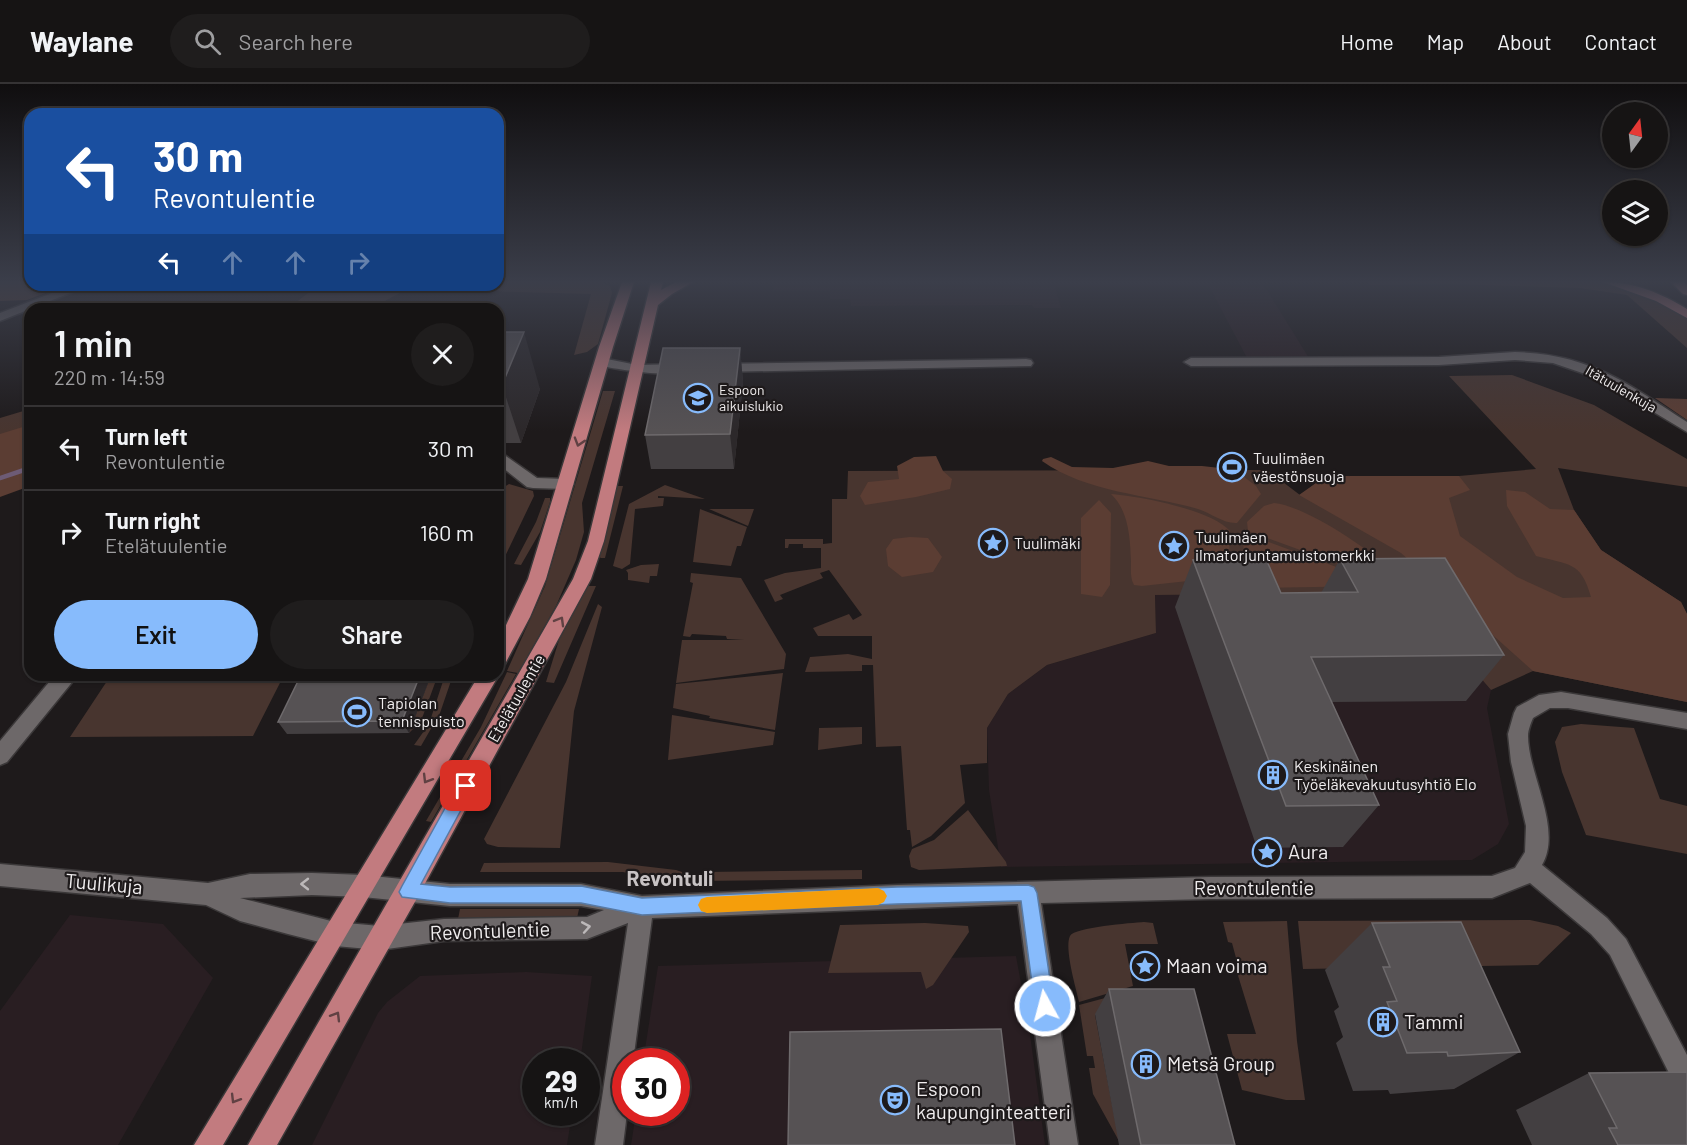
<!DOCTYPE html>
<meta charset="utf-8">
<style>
:root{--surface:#161414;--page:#1f1d1d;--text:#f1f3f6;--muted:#9e9ea0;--line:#353334;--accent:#87bbfc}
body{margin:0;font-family:Barlow,sans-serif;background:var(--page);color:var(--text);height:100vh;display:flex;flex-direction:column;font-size:22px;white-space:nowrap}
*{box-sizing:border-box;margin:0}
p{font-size:20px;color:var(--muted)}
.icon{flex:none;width:33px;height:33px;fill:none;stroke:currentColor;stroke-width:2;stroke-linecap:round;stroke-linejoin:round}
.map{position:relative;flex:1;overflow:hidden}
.sheet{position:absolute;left:24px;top:219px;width:480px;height:378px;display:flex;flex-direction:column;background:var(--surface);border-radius:18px;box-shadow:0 2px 4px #0004,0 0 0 2px var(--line)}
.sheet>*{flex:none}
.hud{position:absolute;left:24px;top:24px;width:480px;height:183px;border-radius:18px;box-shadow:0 2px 4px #0004,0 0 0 2px var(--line);background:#1a4fa0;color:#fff;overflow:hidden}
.needle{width:39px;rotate:15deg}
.fabs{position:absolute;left:1602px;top:18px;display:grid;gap:12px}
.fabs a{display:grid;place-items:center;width:66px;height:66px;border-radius:50%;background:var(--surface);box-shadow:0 2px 4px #0004,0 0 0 2px var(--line);font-size:30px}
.speed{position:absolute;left:522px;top:964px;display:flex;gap:12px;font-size:30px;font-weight:700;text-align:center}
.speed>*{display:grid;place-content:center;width:78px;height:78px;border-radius:50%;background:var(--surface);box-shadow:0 2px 4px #0004,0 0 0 2px var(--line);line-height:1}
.speed small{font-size:15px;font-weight:400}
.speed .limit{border:9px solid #d22;background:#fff;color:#111}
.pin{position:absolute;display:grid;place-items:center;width:51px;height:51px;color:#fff;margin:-26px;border-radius:12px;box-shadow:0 3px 9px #0006}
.me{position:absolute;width:66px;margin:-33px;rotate:353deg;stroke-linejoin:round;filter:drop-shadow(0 0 4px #0008)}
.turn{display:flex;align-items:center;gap:21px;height:126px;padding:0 30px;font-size:27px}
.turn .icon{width:78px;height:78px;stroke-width:2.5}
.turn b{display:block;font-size:42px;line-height:51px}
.lanes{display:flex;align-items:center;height:57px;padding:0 30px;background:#0003;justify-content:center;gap:30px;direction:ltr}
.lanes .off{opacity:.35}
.round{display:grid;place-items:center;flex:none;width:63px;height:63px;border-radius:32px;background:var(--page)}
.summary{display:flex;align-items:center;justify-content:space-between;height:102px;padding:0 30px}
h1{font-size:36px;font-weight:600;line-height:45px}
.cta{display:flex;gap:12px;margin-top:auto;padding:12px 30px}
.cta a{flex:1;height:69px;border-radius:36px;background:var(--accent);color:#111;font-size:24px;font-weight:600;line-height:69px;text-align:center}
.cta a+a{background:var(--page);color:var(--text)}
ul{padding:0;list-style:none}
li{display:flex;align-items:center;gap:18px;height:84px;padding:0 30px;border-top:2px solid var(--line)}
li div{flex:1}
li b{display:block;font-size:22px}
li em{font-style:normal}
header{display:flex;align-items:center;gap:36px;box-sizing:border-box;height:84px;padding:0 30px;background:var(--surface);border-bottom:2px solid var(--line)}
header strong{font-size:28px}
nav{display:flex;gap:33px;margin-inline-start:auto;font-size:21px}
.search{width:420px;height:54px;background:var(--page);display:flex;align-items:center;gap:15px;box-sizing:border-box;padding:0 21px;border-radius:33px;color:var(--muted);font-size:22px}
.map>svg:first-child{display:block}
</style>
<header>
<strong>Waylane</strong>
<div class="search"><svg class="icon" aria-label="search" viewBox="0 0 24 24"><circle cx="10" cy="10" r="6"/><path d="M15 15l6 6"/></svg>Search here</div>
<nav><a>Home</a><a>Map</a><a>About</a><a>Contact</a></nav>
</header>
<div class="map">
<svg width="1687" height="1061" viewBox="0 0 1687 1061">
<rect width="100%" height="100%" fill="#1e1a1b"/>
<path fill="#291e22" d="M774,198h488l47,76h-62l-38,-72 -154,1 6,21h-27l-2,-3 -181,1 -1,-7h-20v-8h-57z
M1407,509l84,97 -4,18 22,116 -11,20 -26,16 -471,7 -12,-77 -2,-62 21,-34 39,-29 109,-32 -1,-38z
M70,831l93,9 50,54 -95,167h-118v-134z
M1016,872l13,71 16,118h-414l5,-32h40v-51h-33l15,-96z
M526,888l66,4 -12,86h-44v51h36l-5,32h-255l66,-132 9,-11 33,-26z"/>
<path fill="#48352f" d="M498,198h102l10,4 2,7 -14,51 -11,8 -13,3 17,-61 -184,-5 -37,20h-83l32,-24h179z
M1368,198h228l26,6 35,13 27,15 3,3v29l-60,-53 -47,-7 -131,-4 -79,1z
M1512,291l82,30 93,54v28l-129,-19 16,42 27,40 80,52 6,12v88l-154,-31 -42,19 -84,-97 -252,2 1,38 -109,32 -39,29 -21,34v35l-27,2 5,38 -34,33 -19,11 -2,-17h-3l-6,-84 -25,1 -3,-82h-11v6l-57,1 5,-15 38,-3 24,5v-23h-54l-5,-8 36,-14 4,6 9,-5 -33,-45 -9,3 3,5 -43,17 3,4 -8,3 -11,-22 21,-7 36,-5v-20h-18v-4h-14l-1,4h-3v-9h38v5l9,-1v-44h15l1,-28 419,-1 33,25 26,-19h133l77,-7 -87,-93z
M603,307h12l-33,112 2,29 -8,28 -20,46 -38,67 -11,-2 38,-85z
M30,325v43l-30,10v-44z
M509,400l24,7 1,5 -36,75v-36l7,-25 -6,-20z
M665,401l40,14 -47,-3v2h6l-1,8 -28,3 -5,55 -8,5 -9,-3 16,-62z
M616,402h7l-18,72h-4l-2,-1z
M545,414h5v4l-10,30 -19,33 -7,-1 22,-42z
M700,425l47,18 -6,19h-4l-6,20 -38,-4z
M709,425h45l-6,17z
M659,480l-2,12h-7l-1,7 -21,-3v-7l-2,-3 15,-5z
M691,489l50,5 45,76 -2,15 -108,14 6,-43h62l-17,-1 -1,-3 -34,-2 -2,3 -7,-1 10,-53 -3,-1z
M588,502h8l-42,97 -8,-1 13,-42z
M598,520l4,3 -28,104 -14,137 -62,-1 -11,-3 -3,-5 82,-157z
M507,588l9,2 -85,148 -5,-1 55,-94z
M783,589l-8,57 -66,-12 1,-2 -37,-8 3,-24z
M111,591h173l-31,61 -183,1z
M431,591h7l-17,46 -12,12z
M445,591h8l-13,38 -19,33 -7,-1 15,-21z
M672,631l103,17 -2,13 -105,15z
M1581,640l53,4 26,71 27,7v48l-101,-19 -24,-63 -7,-30 7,-15z
M862,643v17l-44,6 1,-22z
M968,726l38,52 1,4 -88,4 -8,-3 -2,-11 3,-7 22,-9z
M608,778l68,8 6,2 1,8h-23l-37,-8h-143l4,-9z
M862,786v9l-163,2 6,-9z
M460,825h119l-2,9 -119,1z
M1530,836l28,6 13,7 -33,32 -235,4 -5,-48z
M1287,837l10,120 8,59h-19l-44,-10 -15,-56h29l-20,-65h3l-7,-26 -4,-1 -5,-20z
M1144,838l9,1 5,21h-33l8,42 -54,16c-3,-14 -15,-54 -9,-66 5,-9 61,-13 74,-14z
M925,839l43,3 1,6 -36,53 -7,4 -5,-17 -93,1 12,-48z
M1135,906l-40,25 24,126 -26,-47 -4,-26h6l-2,-12h-6l-8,-51z"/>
<path fill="#5b3d33" d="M0,198h30v3h37l-40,15 -27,1z
M1655,314l32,1v21z
M26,342l4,1 -3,7 3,3v49l-30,11v-63z
M936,372l7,15 9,8 -2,10 -34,8 -51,8 -5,-9 8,-14 31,-3 -2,-13 17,-9z
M1051,373l21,10 41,1 35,-7 21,5h33l27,3 10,4 17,13 5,8 -24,29c-13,1 -26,-10 -39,-14 -52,-15 -110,-16 -156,-48l1,-2z
M1326,392h133l11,14 -21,8 11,38 57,41 46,21 28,-1c-10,-36 -22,-32 -55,-41l-29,-50 -1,-16 19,2 25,17 24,1 27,40 80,52 6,12v88l-154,-31 -132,-118 -102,-58z
M1111,410c28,2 101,16 119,37l-1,30 -32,19 -55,6 -8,-1c-4,-7 -3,-15 -3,-24 -1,-23 -2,-50 -20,-67z
M1099,416l12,13 -1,72 -8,12 -21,-3v-76z
M1274,419c31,3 93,44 116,67 4,4 6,11 9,16l-151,-55 -1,-9 17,-16z
M1247,450l130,48 -1,4 -122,2 -10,-18 -1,-35z
M910,453l18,1 14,19 -9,15 -31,5 -14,-11 -2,-17 7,-10z"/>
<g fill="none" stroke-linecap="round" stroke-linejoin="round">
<path stroke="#6d5b75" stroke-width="4.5" d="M0,394l30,-10"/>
<g stroke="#3b3839" stroke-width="3">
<path id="minor" d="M73,201h17l-90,36v-8z
M1515,268c75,2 112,31 172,70v10l-90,-54 -44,-15 -38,-3 -76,5 -248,1 -7,-4 7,-4 248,-1z
M602,274l35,7 46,-1 7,4c-13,12 -75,1 -93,-3l-2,-3z
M1026,275l5,1 2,3 -2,3 -314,6 -7,-4 7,-4z
M498,368l5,2 34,24 29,1 8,5 -8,5 -33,-1 -6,-1 -29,-23z
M55,591h23l-71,87 -7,3v-24z
M1561,608l126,21v16l-119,-21h-18l-17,10c-2,5 -5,12 -5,18 0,38 35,93 14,129l65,53 19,21 61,116v40l-9,-4 -68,-136 -19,-21 -61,-51 -38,15 -282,1 -169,4 37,242h-28l-32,-241 -366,14 -19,144h-7l1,51 -4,32h-28l33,-222 -41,16 -143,2 -64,9 -45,-4 -47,-12 -48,-13 -34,-16 -206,-19v-22l208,19 42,-9 62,-1 51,2 87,9h131l61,12 255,-11 313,-8 282,-1 23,-8 10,-16 1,-26 -15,-64 -3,-28 6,-21 3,-6 22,-12zM312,811l51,2 87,9h131l23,4 -17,7 -143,2 -64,7 -45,-4 -95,-24z"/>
</g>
<g stroke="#3b3839" stroke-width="3">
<path id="major" d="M622,198h12l-21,65 -67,232 -16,38 -25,47 -7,2v-24l30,-63 71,-232z
M651,198h12l-2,8 15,-8h17l-21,12 -14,11 -54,236 -13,38 -175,321 -139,245h-29l325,-566 15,-38z
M1603,198c31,0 58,11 84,27v9l-31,-17z
M1671,198h14l2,3v10l-4,-1z
M498,590l1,1 -3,5 -273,465h-29l285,-470z"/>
</g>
<use href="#minor" fill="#6d6869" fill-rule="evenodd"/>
<use href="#major" fill="#c27b7f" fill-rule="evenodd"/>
</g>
<path fill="#433f41" d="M498,248l42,57 -19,54h-23z
M740,264l3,34 -9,87h-83l-6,-34z
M1340,475l164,96 -38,46 -134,1 47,103 -36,42 -86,1 -82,-241 18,-47 88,33h40z
M301,591h130l-22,58 -122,1 -9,-12z
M1372,839l148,129 -66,37 -64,5 -2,-4 -35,1 -17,-48 7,-6 -9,-26 5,-4 -14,-37z
M1109,905l126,156h-116l-24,-131z
M1589,989l98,72h-155l-16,-35z"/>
<path fill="#2c282a" d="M524,248l16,57 -19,54 -19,-58z
M740,264l3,34 -9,87 -4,-35z
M420,591h11l-22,58 -7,-12z"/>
<path fill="#565254" stroke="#6e6a6c" stroke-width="1.5" d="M498,248h26l-22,53h-4z
M663,264h77l-10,86 -85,1z
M1445,474l59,97 -193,2 68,148 -93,1 -93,-246 73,-1 15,34 77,-1 -18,-33z
M301,591h119l-18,46 -124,1z
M1461,838l59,130 -72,4 -1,-4 -40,1 -20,-51 10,-1 -14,-34h7l-18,-44z
M1109,905h85l41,156h-94z
M1001,945l14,116h-227l2,-113z
M1687,988v73h-69l-9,-17h8l-28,-55z"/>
<defs><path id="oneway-chevron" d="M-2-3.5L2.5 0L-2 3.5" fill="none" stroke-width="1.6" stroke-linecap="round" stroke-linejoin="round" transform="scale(1.5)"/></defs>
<g stroke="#604143">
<use href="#oneway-chevron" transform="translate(579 358) rotate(107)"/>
<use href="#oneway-chevron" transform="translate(560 537) rotate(-60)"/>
<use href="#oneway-chevron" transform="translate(427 695) rotate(121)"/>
<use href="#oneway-chevron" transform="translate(336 932) rotate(-59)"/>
<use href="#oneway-chevron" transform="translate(235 1015) rotate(121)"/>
</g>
<g stroke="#bcb8b9">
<use href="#oneway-chevron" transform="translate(305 800) rotate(180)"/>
<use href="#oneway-chevron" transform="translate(586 843) rotate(-10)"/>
</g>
<linearGradient id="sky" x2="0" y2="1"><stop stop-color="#100e0f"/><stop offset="0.57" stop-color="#3b3e4a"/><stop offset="1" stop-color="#3b3e4a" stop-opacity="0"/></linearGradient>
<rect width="1687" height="347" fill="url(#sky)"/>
<path fill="#87bbfc" stroke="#587aa4" stroke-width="1.5" d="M466,695l6,2 2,5 -53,98 29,3 131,-1 61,12 255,-11 131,-2 6,2 3,6 17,113 -3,6 -6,3 -7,-3 -3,-6 -14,-105 -124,3 -255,11 -61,-12h-131l-48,-6 -3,-5 3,-6 58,-105z"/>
<path fill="#f59e0b" d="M878,804l6,3 3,5 -3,6 -6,3 -171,8 -6,-2 -3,-6 3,-6 6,-2z"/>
<defs>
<g id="school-ring" transform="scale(1.5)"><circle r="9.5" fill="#1e1a1b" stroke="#87bbfc" stroke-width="1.5"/><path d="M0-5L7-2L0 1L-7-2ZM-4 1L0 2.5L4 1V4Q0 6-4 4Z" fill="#87bbfc"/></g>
<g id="stadium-ring" transform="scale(1.5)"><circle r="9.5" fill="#1e1a1b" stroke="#87bbfc" stroke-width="1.5"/><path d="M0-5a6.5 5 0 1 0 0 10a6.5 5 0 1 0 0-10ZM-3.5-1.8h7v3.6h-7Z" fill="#87bbfc"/></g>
<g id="sight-ring" transform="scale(1.5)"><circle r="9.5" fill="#1e1a1b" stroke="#87bbfc" stroke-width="1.5"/><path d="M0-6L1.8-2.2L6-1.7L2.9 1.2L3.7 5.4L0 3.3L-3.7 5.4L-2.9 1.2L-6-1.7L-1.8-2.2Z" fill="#87bbfc"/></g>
<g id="building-ring" transform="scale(1.5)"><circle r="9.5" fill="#1e1a1b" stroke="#87bbfc" stroke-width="1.5"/><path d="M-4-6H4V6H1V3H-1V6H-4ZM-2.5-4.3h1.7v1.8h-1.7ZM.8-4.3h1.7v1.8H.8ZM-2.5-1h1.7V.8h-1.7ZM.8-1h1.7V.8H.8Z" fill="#87bbfc"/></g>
<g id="theatre-ring" transform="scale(1.5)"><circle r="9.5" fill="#1e1a1b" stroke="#87bbfc" stroke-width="1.5"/><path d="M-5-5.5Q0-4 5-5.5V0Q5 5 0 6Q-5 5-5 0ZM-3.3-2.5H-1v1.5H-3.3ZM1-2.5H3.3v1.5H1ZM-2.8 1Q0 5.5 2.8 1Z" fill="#87bbfc"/></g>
</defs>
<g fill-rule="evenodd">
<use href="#school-ring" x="698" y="314"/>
<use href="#stadium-ring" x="1232" y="383"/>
<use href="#sight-ring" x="993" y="459"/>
<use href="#sight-ring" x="1174" y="462"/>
<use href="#stadium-ring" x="357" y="628"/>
<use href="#building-ring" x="1273" y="691"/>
<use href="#sight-ring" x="1267" y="768"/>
<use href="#sight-ring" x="1145" y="882"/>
<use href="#building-ring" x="1383" y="938"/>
<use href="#building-ring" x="1146" y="980"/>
<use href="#theatre-ring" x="895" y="1016"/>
</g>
<g text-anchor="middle" stroke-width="4.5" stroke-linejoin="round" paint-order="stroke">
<g font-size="14" fill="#f0edee" stroke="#1e1a1b">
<text transform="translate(1621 305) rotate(30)" y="5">Itätuulenkuja</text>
</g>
<g font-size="14" fill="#f0edee" stroke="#1e1a1b" text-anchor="start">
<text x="719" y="311">Espoon<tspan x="719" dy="16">aikuislukio</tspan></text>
</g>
<g font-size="16" fill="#f0edee" stroke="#1e1a1b" text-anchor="start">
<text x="1253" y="380">Tuulimäen<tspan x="1253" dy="18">väestönsuoja</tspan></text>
<text x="1195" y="459">Tuulimäen<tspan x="1195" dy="18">ilmatorjuntamuistomerkki</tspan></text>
<text x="1014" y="465">Tuulimäki</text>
<text x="378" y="625">Tapiolan<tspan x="378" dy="18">tennispuisto</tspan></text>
<text x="1294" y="688">Keskinäinen<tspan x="1294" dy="18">Työeläkevakuutusyhtiö Elo</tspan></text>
</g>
<g font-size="16" fill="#f0edee" stroke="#1e1a1b">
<text transform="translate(516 614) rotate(-60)" y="6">Etelätuulentie</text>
</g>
<g font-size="20" fill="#f0edee" stroke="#1e1a1b" text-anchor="start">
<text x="1288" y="775">Aura</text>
<text x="1166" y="889">Maan voima</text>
<text x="1404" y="945">Tammi</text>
<text x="1167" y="987">Metsä Group</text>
<text x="916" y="1012">Espoon<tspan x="916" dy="23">kaupunginteatteri</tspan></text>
</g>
<g font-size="20" fill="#f0edee" stroke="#1e1a1b">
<text transform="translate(104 800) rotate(5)" y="7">Tuulikuja</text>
<text x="1254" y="811">Revontulentie</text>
<text transform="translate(490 847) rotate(-2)" y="7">Revontulentie</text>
</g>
<g font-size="21" font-weight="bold" fill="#c8c3c4" stroke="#1e1a1b">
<text x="670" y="802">Revontuli</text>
</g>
</g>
</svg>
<div class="fabs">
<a><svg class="needle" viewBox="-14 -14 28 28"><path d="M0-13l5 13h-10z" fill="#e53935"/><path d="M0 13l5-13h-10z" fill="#9e9ea0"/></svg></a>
<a><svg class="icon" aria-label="layers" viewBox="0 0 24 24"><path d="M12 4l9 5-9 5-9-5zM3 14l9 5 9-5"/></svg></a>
</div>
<div class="speed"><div>29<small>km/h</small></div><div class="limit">30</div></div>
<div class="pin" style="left:466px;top:702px;background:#d93025"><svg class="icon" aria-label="arrive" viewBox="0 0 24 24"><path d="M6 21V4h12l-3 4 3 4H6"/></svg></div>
<svg class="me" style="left:1045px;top:922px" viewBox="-20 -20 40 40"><circle r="17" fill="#87bbfc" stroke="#fff" stroke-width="3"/><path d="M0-11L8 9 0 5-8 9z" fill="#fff"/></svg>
<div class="hud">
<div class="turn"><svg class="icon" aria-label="left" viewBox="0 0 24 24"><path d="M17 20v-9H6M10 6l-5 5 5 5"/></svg><div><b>30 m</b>Revontulentie</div></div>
<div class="lanes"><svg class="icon" aria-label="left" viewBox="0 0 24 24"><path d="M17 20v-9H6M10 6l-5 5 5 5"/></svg><svg class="icon off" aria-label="ahead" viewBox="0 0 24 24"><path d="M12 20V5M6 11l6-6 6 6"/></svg><svg class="icon off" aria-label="ahead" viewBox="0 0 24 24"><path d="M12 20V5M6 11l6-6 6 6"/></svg><svg class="icon off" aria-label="right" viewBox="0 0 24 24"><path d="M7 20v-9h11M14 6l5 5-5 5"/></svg></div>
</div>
<section class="sheet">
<div class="summary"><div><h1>1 min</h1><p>220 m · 14:59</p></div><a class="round"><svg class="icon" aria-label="close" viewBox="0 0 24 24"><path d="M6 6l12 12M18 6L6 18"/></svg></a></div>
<ul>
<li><svg class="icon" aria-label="left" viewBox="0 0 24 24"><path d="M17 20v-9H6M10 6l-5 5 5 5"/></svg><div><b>Turn left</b><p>Revontulentie</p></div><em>30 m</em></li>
<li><svg class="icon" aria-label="right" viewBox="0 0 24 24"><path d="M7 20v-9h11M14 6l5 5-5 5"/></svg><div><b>Turn right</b><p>Etelätuulentie</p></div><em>160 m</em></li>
</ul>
<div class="cta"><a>Exit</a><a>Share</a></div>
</section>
</div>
